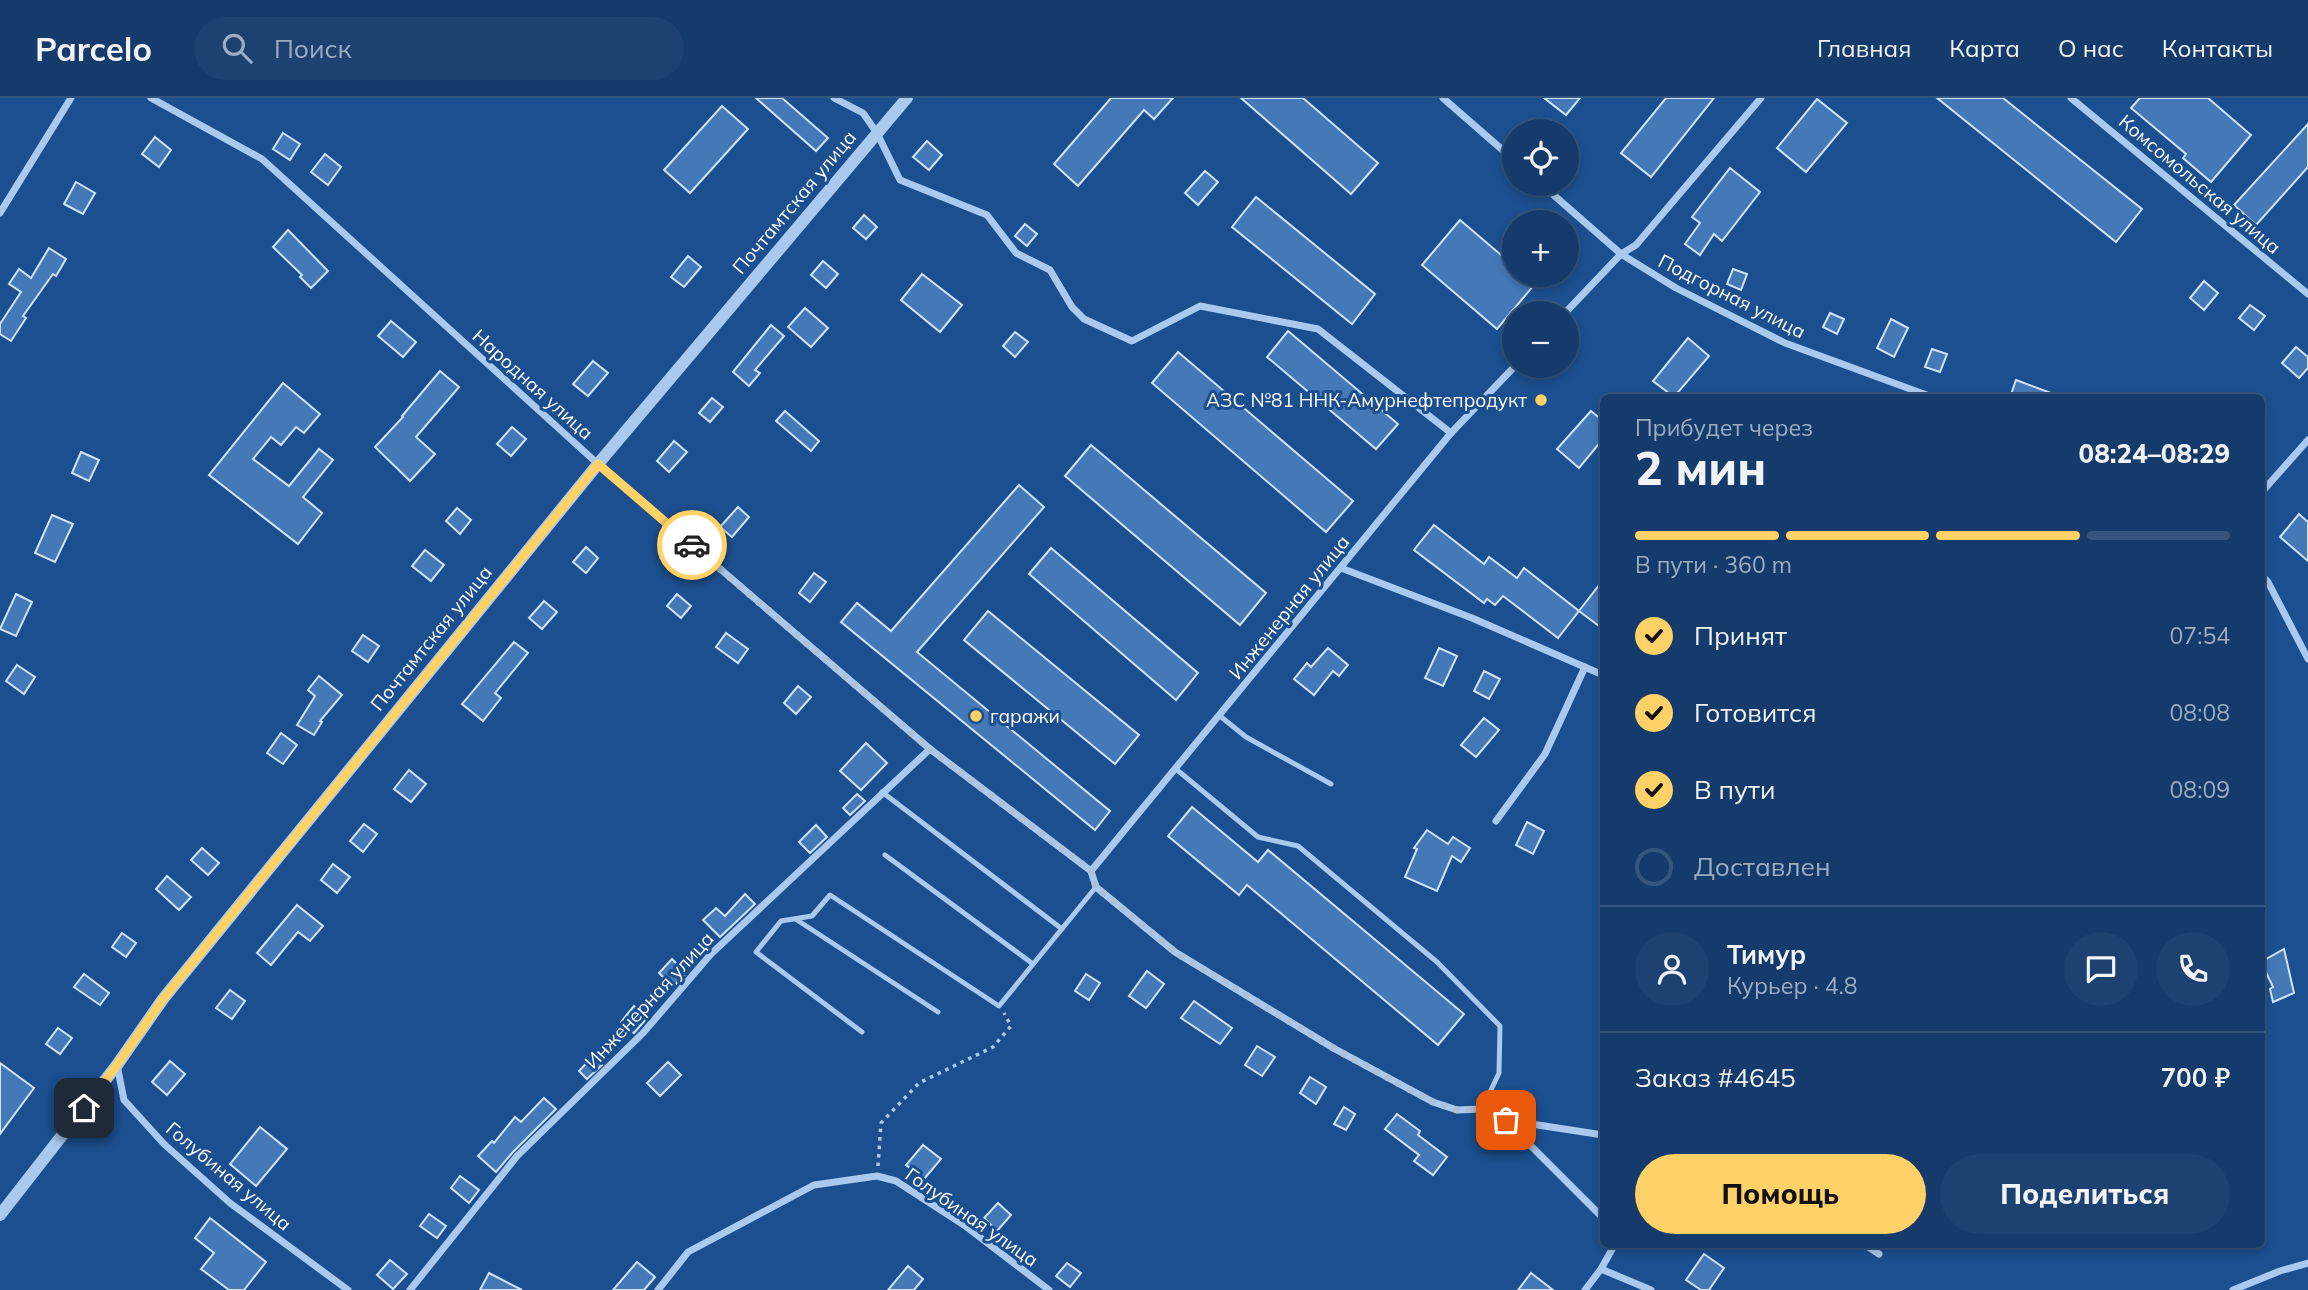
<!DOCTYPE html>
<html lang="ru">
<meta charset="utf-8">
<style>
:root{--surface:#143b6b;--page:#1d4271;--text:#f1f3f6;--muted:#9dadc1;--line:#33557e;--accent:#ffd166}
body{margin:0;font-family:Mulish,sans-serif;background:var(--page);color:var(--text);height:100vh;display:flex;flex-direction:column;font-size:26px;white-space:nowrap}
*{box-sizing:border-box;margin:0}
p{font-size:23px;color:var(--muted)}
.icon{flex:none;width:38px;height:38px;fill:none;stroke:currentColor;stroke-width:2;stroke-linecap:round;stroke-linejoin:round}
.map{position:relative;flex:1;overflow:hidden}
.sheet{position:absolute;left:1600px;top:296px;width:665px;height:854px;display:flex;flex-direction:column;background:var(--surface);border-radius:10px;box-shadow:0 4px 10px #0003,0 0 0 2px var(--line)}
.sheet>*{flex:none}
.controls{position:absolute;left:1502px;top:21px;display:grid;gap:14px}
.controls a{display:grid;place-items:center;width:77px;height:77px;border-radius:50%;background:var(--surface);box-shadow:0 4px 10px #0003,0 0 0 2px var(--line);font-size:35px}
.pin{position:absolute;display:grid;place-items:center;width:60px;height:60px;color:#fff;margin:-30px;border-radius:14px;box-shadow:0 4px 10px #0006}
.courier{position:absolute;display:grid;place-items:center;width:70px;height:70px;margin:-35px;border:5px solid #ffd166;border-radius:50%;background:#fff;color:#222;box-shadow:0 2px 9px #0007}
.summary em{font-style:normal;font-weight:800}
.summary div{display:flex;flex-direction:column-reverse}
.summary{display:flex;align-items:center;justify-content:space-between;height:119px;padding:0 35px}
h1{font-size:46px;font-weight:800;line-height:52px}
.bar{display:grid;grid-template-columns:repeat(4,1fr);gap:10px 7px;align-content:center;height:84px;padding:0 35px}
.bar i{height:9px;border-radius:5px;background:var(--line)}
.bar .selected{background:var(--accent)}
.bar p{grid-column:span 4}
.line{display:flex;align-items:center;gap:18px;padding:0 35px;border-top:2px solid var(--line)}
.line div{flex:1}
.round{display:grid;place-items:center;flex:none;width:74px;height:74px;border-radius:37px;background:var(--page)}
ol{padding:0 35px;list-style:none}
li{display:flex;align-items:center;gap:21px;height:77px}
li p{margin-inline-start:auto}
li .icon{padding:7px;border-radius:50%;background:var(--accent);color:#111;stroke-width:4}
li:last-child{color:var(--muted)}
li i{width:38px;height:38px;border:4px solid var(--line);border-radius:50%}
.cta{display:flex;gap:14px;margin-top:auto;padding:14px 35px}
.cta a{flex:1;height:80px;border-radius:42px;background:var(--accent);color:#111;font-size:28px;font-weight:800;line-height:80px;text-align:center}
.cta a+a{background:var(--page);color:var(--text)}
header{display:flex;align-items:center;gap:42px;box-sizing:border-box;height:98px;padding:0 35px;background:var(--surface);border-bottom:2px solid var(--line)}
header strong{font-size:33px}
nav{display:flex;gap:38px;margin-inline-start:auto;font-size:24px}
.search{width:490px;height:63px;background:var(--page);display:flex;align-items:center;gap:18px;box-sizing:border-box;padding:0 24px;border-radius:38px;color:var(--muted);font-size:26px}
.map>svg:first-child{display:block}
</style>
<header>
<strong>Parcelo</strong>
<div class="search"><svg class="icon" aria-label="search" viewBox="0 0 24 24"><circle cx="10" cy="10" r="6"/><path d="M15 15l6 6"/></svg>Поиск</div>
<nav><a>Главная</a><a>Карта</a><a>О нас</a><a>Контакты</a></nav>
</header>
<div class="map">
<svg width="2308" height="1192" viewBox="0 0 2308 1192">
<rect width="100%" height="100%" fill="#1b4f8f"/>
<g fill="#4478b7" stroke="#cfe3fa" stroke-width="2">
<polygon points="756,0 782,0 828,40 816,53"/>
<polygon points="1111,0 1173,0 1154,21 1144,12 1078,88 1054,66"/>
<polygon points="1241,0 1303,0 1378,65 1351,96"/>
<polygon points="1544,0 1580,0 1566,17"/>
<polygon points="1666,0 1714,0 1651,79 1621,55"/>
<polygon points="1937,0 2003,0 2142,111 2116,144"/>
<polygon points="2140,0 2208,0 2251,37 2211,84 2183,60 2186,56 2131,10"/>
<polygon points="1817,1 1847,25 1806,74 1777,50"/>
<polygon points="722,8 748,31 690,95 664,72"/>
<polygon points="2308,26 2308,69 2256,127 2234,107"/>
<polygon points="283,35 300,46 290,62 273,51"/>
<polygon points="155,39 171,52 159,69 142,56"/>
<polygon points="927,43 942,57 929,72 913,59"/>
<polygon points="325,56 341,69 328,87 311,74"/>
<polygon points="1730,70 1760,94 1722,143 1714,136 1700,157 1685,146 1700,125 1692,119"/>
<polygon points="1205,73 1218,84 1198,107 1185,95"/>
<polygon points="76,84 95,95 83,116 64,106"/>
<polygon points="1256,99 1375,196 1352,226 1232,129"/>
<polygon points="864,117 877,129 866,141 853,130"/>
<polygon points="1460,122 1514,168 1514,177 1524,177 1535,186 1497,231 1422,167"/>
<polygon points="1025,126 1037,136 1027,148 1015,138"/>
<polygon points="288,132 328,173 311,190 300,179 302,177 273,149"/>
<polygon points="49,150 66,161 56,178 53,176 23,218 26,220 11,243 0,236 0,226 21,194 9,186 19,171 31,180"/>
<polygon points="688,158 701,169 684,189 671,179"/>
<polygon points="823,163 838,176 826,190 811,177"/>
<polygon points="1733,171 1747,176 1741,192 1727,186"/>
<polygon points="922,176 962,207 940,234 901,202"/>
<polygon points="2204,183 2218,195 2204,212 2190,200"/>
<polygon points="2250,207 2265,218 2254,232 2239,220"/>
<polygon points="805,210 828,230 811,249 788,229"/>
<polygon points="1830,215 1844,221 1837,236 1823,229"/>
<polygon points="1891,221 1908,230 1894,259 1877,250"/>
<polygon points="391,223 416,244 403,259 378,238"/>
<polygon points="771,227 784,238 755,272 760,275 749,288 733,274"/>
<polygon points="1288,233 1398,326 1376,351 1267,259"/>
<polygon points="1015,234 1028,244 1015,259 1003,248"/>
<polygon points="1688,240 1709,258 1674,299 1653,283"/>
<polygon points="2296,249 2308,259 2308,270 2299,280 2282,265"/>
<polygon points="1932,251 1947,256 1940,274 1925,269"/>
<polygon points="1178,254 1353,403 1326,434 1152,285"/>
<polygon points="593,263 608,275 588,298 573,286"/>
<polygon points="440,273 459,289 416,339 435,356 410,383 375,349 403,319 402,318"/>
<polygon points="2016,282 2059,298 2059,299 2010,299"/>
<polygon points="283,285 320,316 304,335 296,329 281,347 271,339 253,361 289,388 319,351 333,362 303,399 322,415 298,446 209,377"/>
<polygon points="712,300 723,309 710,324 699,315"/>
<polygon points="785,313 819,343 811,353 776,323"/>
<polygon points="1591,313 1603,323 1603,341 1579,370 1557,351"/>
<polygon points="512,329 526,341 511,358 497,346"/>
<polygon points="674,343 687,354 669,374 657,363"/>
<polygon points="1091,347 1266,495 1240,527 1065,378"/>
<polygon points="81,354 99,362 89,383 72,375"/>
<polygon points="1019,387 1044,409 917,554 1110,713 1095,732 841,524 857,505 891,533"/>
<polygon points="738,409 749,419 732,439 720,429"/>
<polygon points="457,410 471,422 460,436 446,423"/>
<polygon points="2299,416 2308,424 2308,463 2280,439"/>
<polygon points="52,417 73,426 55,464 35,455"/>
<polygon points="1434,427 1484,466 1489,459 1517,480 1524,470 1579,513 1558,540 1503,498 1495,507 1487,501 1484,505 1414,452"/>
<polygon points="586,449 598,460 586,475 573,464"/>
<polygon points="1051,450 1198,575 1176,602 1029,476"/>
<polygon points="425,452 444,467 431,483 412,468"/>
<polygon points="814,475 826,484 810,504 799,495"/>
<polygon points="1603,482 1603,531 1579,513"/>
<polygon points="16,496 32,504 16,538 0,531"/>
<polygon points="677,496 691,508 681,520 667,508"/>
<polygon points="544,503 557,514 542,531 529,520"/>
<polygon points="988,513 1139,637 1115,666 964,542"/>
<polygon points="726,535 748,551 738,565 716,549"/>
<polygon points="363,537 379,548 368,564 352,553"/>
<polygon points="514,544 528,555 495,595 501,600 483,623 462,606"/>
<polygon points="1328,550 1348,567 1339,578 1333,573 1314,597 1294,581 1307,565 1311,569"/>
<polygon points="1439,550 1457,558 1443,588 1425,580"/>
<polygon points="17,567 35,579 24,596 6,583"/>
<polygon points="1484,573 1500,581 1489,601 1474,593"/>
<polygon points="319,578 342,597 320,623 322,624 314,637 297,627 315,598 308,592"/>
<polygon points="798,588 811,599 796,616 784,605"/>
<polygon points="1484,620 1499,632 1476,659 1461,647"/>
<polygon points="281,635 297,647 283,666 267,655"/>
<polygon points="866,645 887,665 861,692 840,673"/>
<polygon points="409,672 426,686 411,704 394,691"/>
<polygon points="857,696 865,703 850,717 843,710"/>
<polygon points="1192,709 1258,764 1268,752 1464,916 1438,947 1247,787 1239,797 1168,738"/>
<polygon points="1527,724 1544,733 1533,756 1516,747"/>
<polygon points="364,726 377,736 363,754 350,743"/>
<polygon points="816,727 827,739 810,755 799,744"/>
<polygon points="1427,732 1448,746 1453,739 1470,750 1461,764 1452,758 1437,793 1405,779 1417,751 1414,750"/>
<polygon points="202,750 219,765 208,777 191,762"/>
<polygon points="333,766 350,779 337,795 321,782"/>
<polygon points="167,778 191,799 179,812 156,791"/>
<polygon points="745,796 755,806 720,839 703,822 716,810 725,818"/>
<polygon points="297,807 323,828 310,843 298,834 271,867 257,855"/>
<polygon points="122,835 136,845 126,859 112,849"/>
<polygon points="2284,851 2294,895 2273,904 2270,891 2273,889 2261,864"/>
<polygon points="672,861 686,875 673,889 659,875"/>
<polygon points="1147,873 1164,886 1146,910 1129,898"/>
<polygon points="84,876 109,895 100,907 74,889"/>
<polygon points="1086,876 1100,885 1089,902 1075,893"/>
<polygon points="230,892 245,903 232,921 216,910"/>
<polygon points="1194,903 1232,930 1220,946 1181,920"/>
<polygon points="634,908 648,919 634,935 621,924"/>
<polygon points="58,930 72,940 60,956 46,946"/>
<polygon points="1257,948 1275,959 1262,978 1245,967"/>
<polygon points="593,958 602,967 587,981 579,973"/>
<polygon points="170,963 185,976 167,997 152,984"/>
<polygon points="668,964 681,977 660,998 647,985"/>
<polygon points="0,965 34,990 0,1036"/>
<polygon points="1310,979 1326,989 1316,1006 1300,995"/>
<polygon points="544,1000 556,1011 513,1054 496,1074 478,1058 492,1043 494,1045 515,1019 521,1024"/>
<polygon points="1344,1009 1355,1016 1346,1032 1334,1026"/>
<polygon points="1397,1016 1420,1033 1418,1037 1447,1059 1433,1077 1414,1063 1419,1057 1385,1031"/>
<polygon points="260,1029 287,1051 256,1088 230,1066"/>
<polygon points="923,1047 941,1061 924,1081 906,1067"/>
<polygon points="460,1078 479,1092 469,1105 451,1090"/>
<polygon points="998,1105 1011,1117 997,1133 984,1120"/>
<polygon points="429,1116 446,1128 437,1140 420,1128"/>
<polygon points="210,1120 266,1164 244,1192 229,1192 201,1171 214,1155 195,1140"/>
<polygon points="1704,1156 1724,1170 1709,1192 1701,1192 1686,1182"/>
<polygon points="390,1162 407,1176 393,1191 377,1177"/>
<polygon points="637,1164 655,1179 644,1192 613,1192"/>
<polygon points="1067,1165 1081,1175 1070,1189 1056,1178"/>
<polygon points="908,1168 923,1181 914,1192 888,1192"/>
<polygon points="489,1175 522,1192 480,1192"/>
<polygon points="1531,1175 1553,1192 1518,1192"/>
</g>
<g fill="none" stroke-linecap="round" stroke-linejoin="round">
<polyline stroke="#a9c9ee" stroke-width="3.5" stroke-dasharray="3.5 5" stroke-linecap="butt" points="878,1068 881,1025 919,985 993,949 1011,928 1004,915"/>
<g stroke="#a9c9ee" stroke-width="5">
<polyline points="1220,618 1246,639 1331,686"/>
<polyline points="1176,671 1258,739 1298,748 1437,864 1500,928 1499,975 1482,1011"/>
<polyline points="882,694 1062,831"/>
<polyline points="885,757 1033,866"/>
<polyline points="797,822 938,914"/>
<polyline points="862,934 756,854 781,823 812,818 830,797 999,908 1096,789"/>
</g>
<g stroke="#a9c9ee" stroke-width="7">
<polyline points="151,0 262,61 598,366 930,651 1091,773 1096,789 1175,854 1335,951 1433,1004 1457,1012 1482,1011 1505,1022 1603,1037"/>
<polyline points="834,0 863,15 877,35 900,82 987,117 1016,155 1050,172 1072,209 1084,221 1132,243 1200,208 1318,231 1451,335"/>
<polyline points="1443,0 1514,62"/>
<polyline points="2071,0 2308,196"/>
<polyline points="1541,86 1621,156 1676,190 1785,245 1932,299"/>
<polyline points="0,115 71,0"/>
<polyline points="1565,215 1621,156 1636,147 1761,0"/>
<polyline points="2261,395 2308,342"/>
<polyline points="1341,470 1472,520 1603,577"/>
<polyline points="2261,476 2268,484 2308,561"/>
<polyline points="1496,723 1545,656 1585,569"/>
<polyline points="1091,773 1451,335 1515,268"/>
<polyline points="117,967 124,1002 164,1046 230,1105 348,1192"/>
<polyline points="1506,1023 1603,1120"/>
<polyline points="1864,1146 1879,1156"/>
<polyline points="1601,1171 1651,1192"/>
<polyline points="410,1192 517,1058 643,935 711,856 930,651"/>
<polyline points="658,1192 688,1154 814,1087 877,1078 896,1083 964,1127 1049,1192"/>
<polyline points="1585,1192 1601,1171 1615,1146"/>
<polyline points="2233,1192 2280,1173 2308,1165"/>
</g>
<polyline stroke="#a9c9ee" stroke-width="12" points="0,1117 117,967 163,901 598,366 907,0"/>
</g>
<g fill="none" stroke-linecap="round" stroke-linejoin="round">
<polyline stroke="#afc1d8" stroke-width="7" stroke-dasharray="0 12.6" points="692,447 930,651 1091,773 1096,789 1175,854 1335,951 1433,1004 1457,1012 1482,1011 1506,1022"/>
<polyline stroke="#ffd166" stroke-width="9" points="84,1010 117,967 163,901 598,366 692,447"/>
</g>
<g fill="#ffd166" stroke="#1b4f8f" stroke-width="2.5">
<circle cx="1541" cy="302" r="7"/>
<circle cx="976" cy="618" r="7"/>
</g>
<g text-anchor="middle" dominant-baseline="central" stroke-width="6" stroke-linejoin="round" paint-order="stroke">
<g font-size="19" fill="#fff" stroke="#1b4f8f">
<text transform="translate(2200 86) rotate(40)">Комсомольская улица</text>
<text transform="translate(794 104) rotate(-50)">Почтамтская улица</text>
<text transform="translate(1732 198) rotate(27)">Подгорная улица</text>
<text transform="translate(533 286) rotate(42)">Народная улица</text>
<text transform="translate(1289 509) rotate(-51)">Инженерная улица</text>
<text transform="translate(431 540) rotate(-51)">Почтамтская улица</text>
<text transform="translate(649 902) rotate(-47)">Инженерная улица</text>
<text transform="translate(229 1078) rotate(40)">Голубиная улица</text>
<text transform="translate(972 1119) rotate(35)">Голубиная улица</text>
</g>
<g font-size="19" fill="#fff" stroke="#1b4f8f" text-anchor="end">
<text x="1527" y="302">АЗС №81 ННК-Амурнефтепродукт</text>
<text x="990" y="618" text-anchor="start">гаражи</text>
</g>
</g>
</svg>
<div class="controls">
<a><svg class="icon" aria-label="locate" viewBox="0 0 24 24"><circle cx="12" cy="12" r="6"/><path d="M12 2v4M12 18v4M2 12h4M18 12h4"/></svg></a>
<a>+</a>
<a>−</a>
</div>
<div class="pin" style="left:1506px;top:1022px;background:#ea580c"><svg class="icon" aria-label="bag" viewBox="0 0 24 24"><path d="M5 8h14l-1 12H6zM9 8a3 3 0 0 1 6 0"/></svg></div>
<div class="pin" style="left:84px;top:1010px;background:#1f2937"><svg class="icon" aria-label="home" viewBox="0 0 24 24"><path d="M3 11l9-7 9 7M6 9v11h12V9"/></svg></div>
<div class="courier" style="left:692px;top:447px"><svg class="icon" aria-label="car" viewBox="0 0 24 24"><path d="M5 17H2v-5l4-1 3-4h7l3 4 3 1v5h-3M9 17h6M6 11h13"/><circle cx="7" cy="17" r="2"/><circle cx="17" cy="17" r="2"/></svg></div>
<section class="sheet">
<div class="summary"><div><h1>2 мин</h1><p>Прибудет через</p></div><em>08:24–08:29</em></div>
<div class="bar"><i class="selected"></i><i class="selected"></i><i class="selected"></i><i></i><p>В пути · 360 m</p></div>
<ol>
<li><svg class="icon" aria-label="check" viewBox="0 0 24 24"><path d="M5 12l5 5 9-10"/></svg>Принят<p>07:54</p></li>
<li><svg class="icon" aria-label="check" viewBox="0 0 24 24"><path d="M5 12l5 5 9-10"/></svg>Готовится<p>08:08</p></li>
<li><svg class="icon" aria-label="check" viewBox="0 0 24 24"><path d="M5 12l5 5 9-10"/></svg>В пути<p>08:09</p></li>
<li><i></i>Доставлен</li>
</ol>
<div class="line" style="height:126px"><a class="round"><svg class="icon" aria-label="person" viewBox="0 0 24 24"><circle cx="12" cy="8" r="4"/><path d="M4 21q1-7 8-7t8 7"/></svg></a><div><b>Тимур</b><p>Курьер · 4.8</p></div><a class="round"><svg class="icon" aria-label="chat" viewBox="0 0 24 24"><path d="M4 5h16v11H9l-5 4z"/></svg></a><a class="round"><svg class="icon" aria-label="phone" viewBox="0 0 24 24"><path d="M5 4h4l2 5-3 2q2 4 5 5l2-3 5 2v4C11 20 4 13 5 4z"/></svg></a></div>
<div class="line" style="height:91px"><div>Заказ #4645</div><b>700 ₽</b></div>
<div class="cta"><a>Помощь</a><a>Поделиться</a></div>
</section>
</div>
